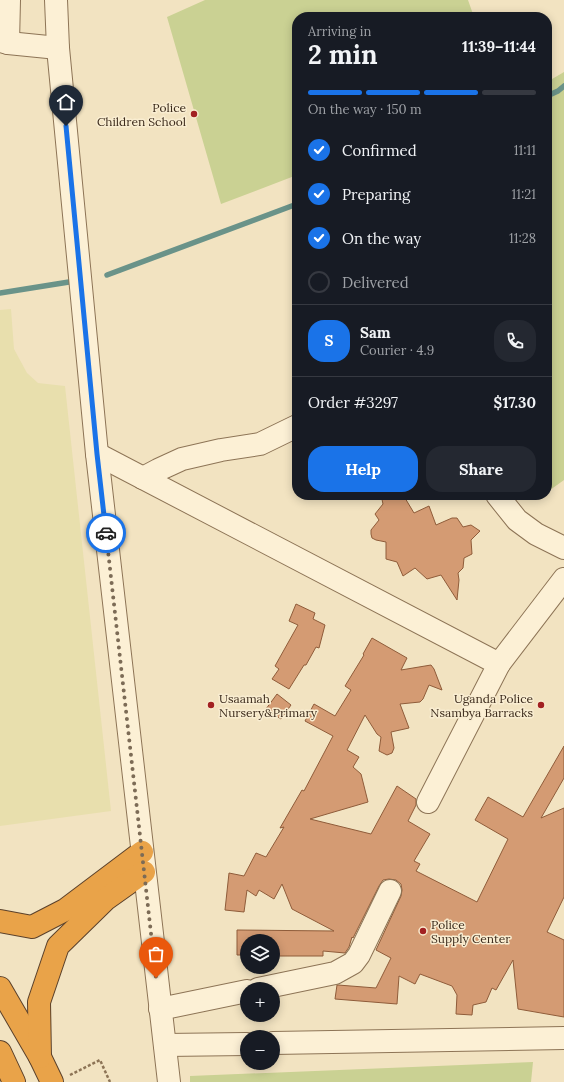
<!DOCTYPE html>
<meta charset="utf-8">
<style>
:root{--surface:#171b24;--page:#242831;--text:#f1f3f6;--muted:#9ea1a6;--line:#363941;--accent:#1a73e8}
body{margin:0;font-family:Lora,serif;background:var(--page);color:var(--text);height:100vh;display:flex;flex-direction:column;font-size:15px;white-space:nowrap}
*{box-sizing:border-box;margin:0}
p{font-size:13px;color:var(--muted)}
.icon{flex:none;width:22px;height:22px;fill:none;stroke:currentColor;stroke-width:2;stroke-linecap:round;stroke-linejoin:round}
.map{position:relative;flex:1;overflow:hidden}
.panel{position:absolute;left:292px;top:12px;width:260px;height:488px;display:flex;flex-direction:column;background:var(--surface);border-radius:16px;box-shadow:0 2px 10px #0003}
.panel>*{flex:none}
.fabs{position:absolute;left:240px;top:934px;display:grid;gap:8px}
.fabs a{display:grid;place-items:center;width:40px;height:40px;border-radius:50%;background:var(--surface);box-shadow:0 2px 10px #0003;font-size:20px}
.pin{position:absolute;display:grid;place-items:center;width:34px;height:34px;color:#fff;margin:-41px -17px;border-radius:50% 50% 50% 0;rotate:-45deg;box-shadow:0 0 4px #0007}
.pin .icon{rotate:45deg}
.courier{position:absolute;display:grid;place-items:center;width:40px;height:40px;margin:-20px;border:3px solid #1a73e8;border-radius:50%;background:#fff;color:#222;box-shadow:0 1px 5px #0007}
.head em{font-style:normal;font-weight:800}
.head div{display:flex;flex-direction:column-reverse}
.head{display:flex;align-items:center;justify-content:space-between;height:68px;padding:0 16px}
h1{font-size:26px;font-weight:800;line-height:30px}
.bar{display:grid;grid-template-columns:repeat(4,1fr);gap:6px 4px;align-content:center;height:48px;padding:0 16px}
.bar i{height:5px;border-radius:3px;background:var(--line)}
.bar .current{background:var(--accent)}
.bar p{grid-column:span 4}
.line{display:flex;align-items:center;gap:10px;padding:0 16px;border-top:1px solid var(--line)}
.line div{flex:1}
.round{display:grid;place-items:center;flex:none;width:42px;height:42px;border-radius:16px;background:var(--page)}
ol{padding:0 16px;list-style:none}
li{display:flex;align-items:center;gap:12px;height:44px}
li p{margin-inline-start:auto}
li .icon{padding:4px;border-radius:50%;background:var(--accent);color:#fff;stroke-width:4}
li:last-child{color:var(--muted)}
li i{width:22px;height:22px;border:2px solid var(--line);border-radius:50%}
.action{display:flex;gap:8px;margin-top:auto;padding:8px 16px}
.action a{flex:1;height:46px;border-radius:16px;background:var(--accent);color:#fff;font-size:16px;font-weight:800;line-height:46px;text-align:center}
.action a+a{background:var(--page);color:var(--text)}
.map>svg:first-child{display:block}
</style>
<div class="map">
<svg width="564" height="1082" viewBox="0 0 564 1082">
<rect width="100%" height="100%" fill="#f2e3c1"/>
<polygon fill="#e8dfad" points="11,309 14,349 27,373 38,383 65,386 111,811 0,826 0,310"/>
<g fill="#cad193">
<polygon points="205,0 468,0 474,17 297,17 297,175 221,204 167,17"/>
<polygon points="564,72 564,480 550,490 549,268 547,264 547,82"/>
<polygon points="533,1062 531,1082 190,1082 190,1076"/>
</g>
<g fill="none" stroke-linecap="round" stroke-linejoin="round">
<g stroke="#6a9389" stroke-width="5.5">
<polyline points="547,96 558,91 564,86"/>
<polyline points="107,275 297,204"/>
<polyline points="0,293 69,282"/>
</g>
</g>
<g fill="#d49b73" stroke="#8f5c3a">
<polygon points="381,495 390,495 405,498 414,513 429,506 436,525 452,518 457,518 463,527 471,525 480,531 471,540 472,554 464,558 463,568 458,573 459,580 457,600 441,575 427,579 415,568 403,576 397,562 386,559 386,542 376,540 372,538 371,534 371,530 379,520 375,514 383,504"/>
<polygon points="296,604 315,613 313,619 325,625 319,648 316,647 306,665 304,665 289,689 272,679 279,669 275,666 298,625 289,621"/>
<polygon points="372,638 407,658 401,670 431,665 434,669 442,690 429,685 423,699 420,702 400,704 409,728 391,732 394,748 392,753 387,755 379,751 381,737 377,734 365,715 347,750 359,757 353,767 361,774 368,802 310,819 371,834 397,786 416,799 416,805 408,821 430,834 414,861 420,864 416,871 477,902 508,839 475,820 488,797 523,817 564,746 564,778 541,818 564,808 564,897 547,932 564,940 564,1017 518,1009 513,960 496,990 492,988 486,1002 473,1005 472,1015 456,1014 457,995 452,986 420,974 415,984 399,976 397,1004 335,999 337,985 338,985 376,988 391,958 376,950 401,896 402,890 401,884 396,880 389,879 383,880 379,886 353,938 352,937 349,947 345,953 323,951 323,956 273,956 273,941 247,941 247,955 237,955 237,930 334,931 292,909 282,884 274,899 259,890 256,896 247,890 244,912 225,910 229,873 244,876 256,853 266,857 284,827 280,828 302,790 304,791 333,736 305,721 314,704 335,716 351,690 345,686 364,655 363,654"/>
<polygon points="277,694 291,705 281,719 266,709"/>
</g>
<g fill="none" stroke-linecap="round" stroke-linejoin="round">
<g stroke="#8d7456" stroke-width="24">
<g id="minor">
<polyline points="56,0 58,48 97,454 169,1082"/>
<polyline points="0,41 8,43 58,48"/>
<polyline points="8,43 9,0"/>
<polyline points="97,454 499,664 564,579"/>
<polyline points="143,478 158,470 182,459 221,450 260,444 297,426"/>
<polyline points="497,495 517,520 536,534 564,548"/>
<polyline points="428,802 499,664"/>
<polyline points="258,989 335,973 353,963 359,955 390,891"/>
<polyline points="160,1009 247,991"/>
<polyline points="273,1043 564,1038"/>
<polyline points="165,1045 247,1044"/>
</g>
</g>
<g stroke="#5b412b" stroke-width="24">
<g id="highway">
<polyline points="0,921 32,927 65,910 142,852"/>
<polyline points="0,988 40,1057 52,1082"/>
<polyline points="0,1052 14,1082"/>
<polyline points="40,1057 39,1002 58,946 106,899 144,872"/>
</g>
</g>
<polyline stroke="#8d7456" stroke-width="2.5" stroke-dasharray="3 2" stroke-linecap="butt" points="70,1075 100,1060 110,1082"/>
<use href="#minor" stroke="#fcf0d5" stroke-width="22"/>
<use href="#highway" stroke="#e9a349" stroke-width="22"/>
</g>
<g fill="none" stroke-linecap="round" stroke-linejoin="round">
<polyline stroke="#7c6b56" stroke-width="4" stroke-dasharray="0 7.2" points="106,533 156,978"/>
<polyline stroke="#1a73e8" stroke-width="5" points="66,126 97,454 106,533"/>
</g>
<g fill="#a22122" stroke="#f9edd1" stroke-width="1.5">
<circle cx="194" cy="114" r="4"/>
<circle cx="211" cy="705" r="4"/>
<circle cx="541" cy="705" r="4"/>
<circle cx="423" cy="931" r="4"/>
</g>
<g text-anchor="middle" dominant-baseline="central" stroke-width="3" stroke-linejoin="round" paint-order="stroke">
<g font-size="12" fill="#3c2b1c" stroke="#f9edd1" text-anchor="end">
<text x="186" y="107">Police<tspan x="186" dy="14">Children School</tspan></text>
<text x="219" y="698" text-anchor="start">Usaamah<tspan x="219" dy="14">Nursery&amp;Primary</tspan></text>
<text x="533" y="698">Uganda Police<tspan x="533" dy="14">Nsambya Barracks</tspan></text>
<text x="431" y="924" text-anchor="start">Police<tspan x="431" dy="14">Supply Center</tspan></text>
</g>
</g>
</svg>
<div class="fabs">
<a><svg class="icon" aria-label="layers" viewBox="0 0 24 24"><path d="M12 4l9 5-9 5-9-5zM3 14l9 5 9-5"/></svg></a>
<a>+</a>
<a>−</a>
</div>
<div class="pin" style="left:156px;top:978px;background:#ea580c"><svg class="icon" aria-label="bag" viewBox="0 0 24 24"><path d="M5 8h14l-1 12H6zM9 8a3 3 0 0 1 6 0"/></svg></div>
<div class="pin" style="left:66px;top:126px;background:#1f2937"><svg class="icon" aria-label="home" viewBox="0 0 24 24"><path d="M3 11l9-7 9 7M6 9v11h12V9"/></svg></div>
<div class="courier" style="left:106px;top:533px"><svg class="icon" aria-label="car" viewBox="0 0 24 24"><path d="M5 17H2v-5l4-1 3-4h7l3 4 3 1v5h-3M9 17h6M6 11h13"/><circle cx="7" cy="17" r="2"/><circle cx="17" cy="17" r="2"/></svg></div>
<section class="panel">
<div class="head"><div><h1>2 min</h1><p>Arriving in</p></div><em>11:39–11:44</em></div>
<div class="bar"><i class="current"></i><i class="current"></i><i class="current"></i><i></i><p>On the way · 150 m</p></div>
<ol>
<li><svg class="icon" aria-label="check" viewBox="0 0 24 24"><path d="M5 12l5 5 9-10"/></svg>Confirmed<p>11:11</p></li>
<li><svg class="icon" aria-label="check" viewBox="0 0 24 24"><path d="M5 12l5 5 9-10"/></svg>Preparing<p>11:21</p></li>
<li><svg class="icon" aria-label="check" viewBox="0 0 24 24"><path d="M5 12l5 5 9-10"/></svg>On the way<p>11:28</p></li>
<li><i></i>Delivered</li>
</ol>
<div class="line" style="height:72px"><b class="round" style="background:var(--accent);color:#fff">S</b><div><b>Sam</b><p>Courier · 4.9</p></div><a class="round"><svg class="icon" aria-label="phone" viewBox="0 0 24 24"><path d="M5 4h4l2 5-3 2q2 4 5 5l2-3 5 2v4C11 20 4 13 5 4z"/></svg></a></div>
<div class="line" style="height:52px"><div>Order #3297</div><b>$17.30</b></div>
<div class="action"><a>Help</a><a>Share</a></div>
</section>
</div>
